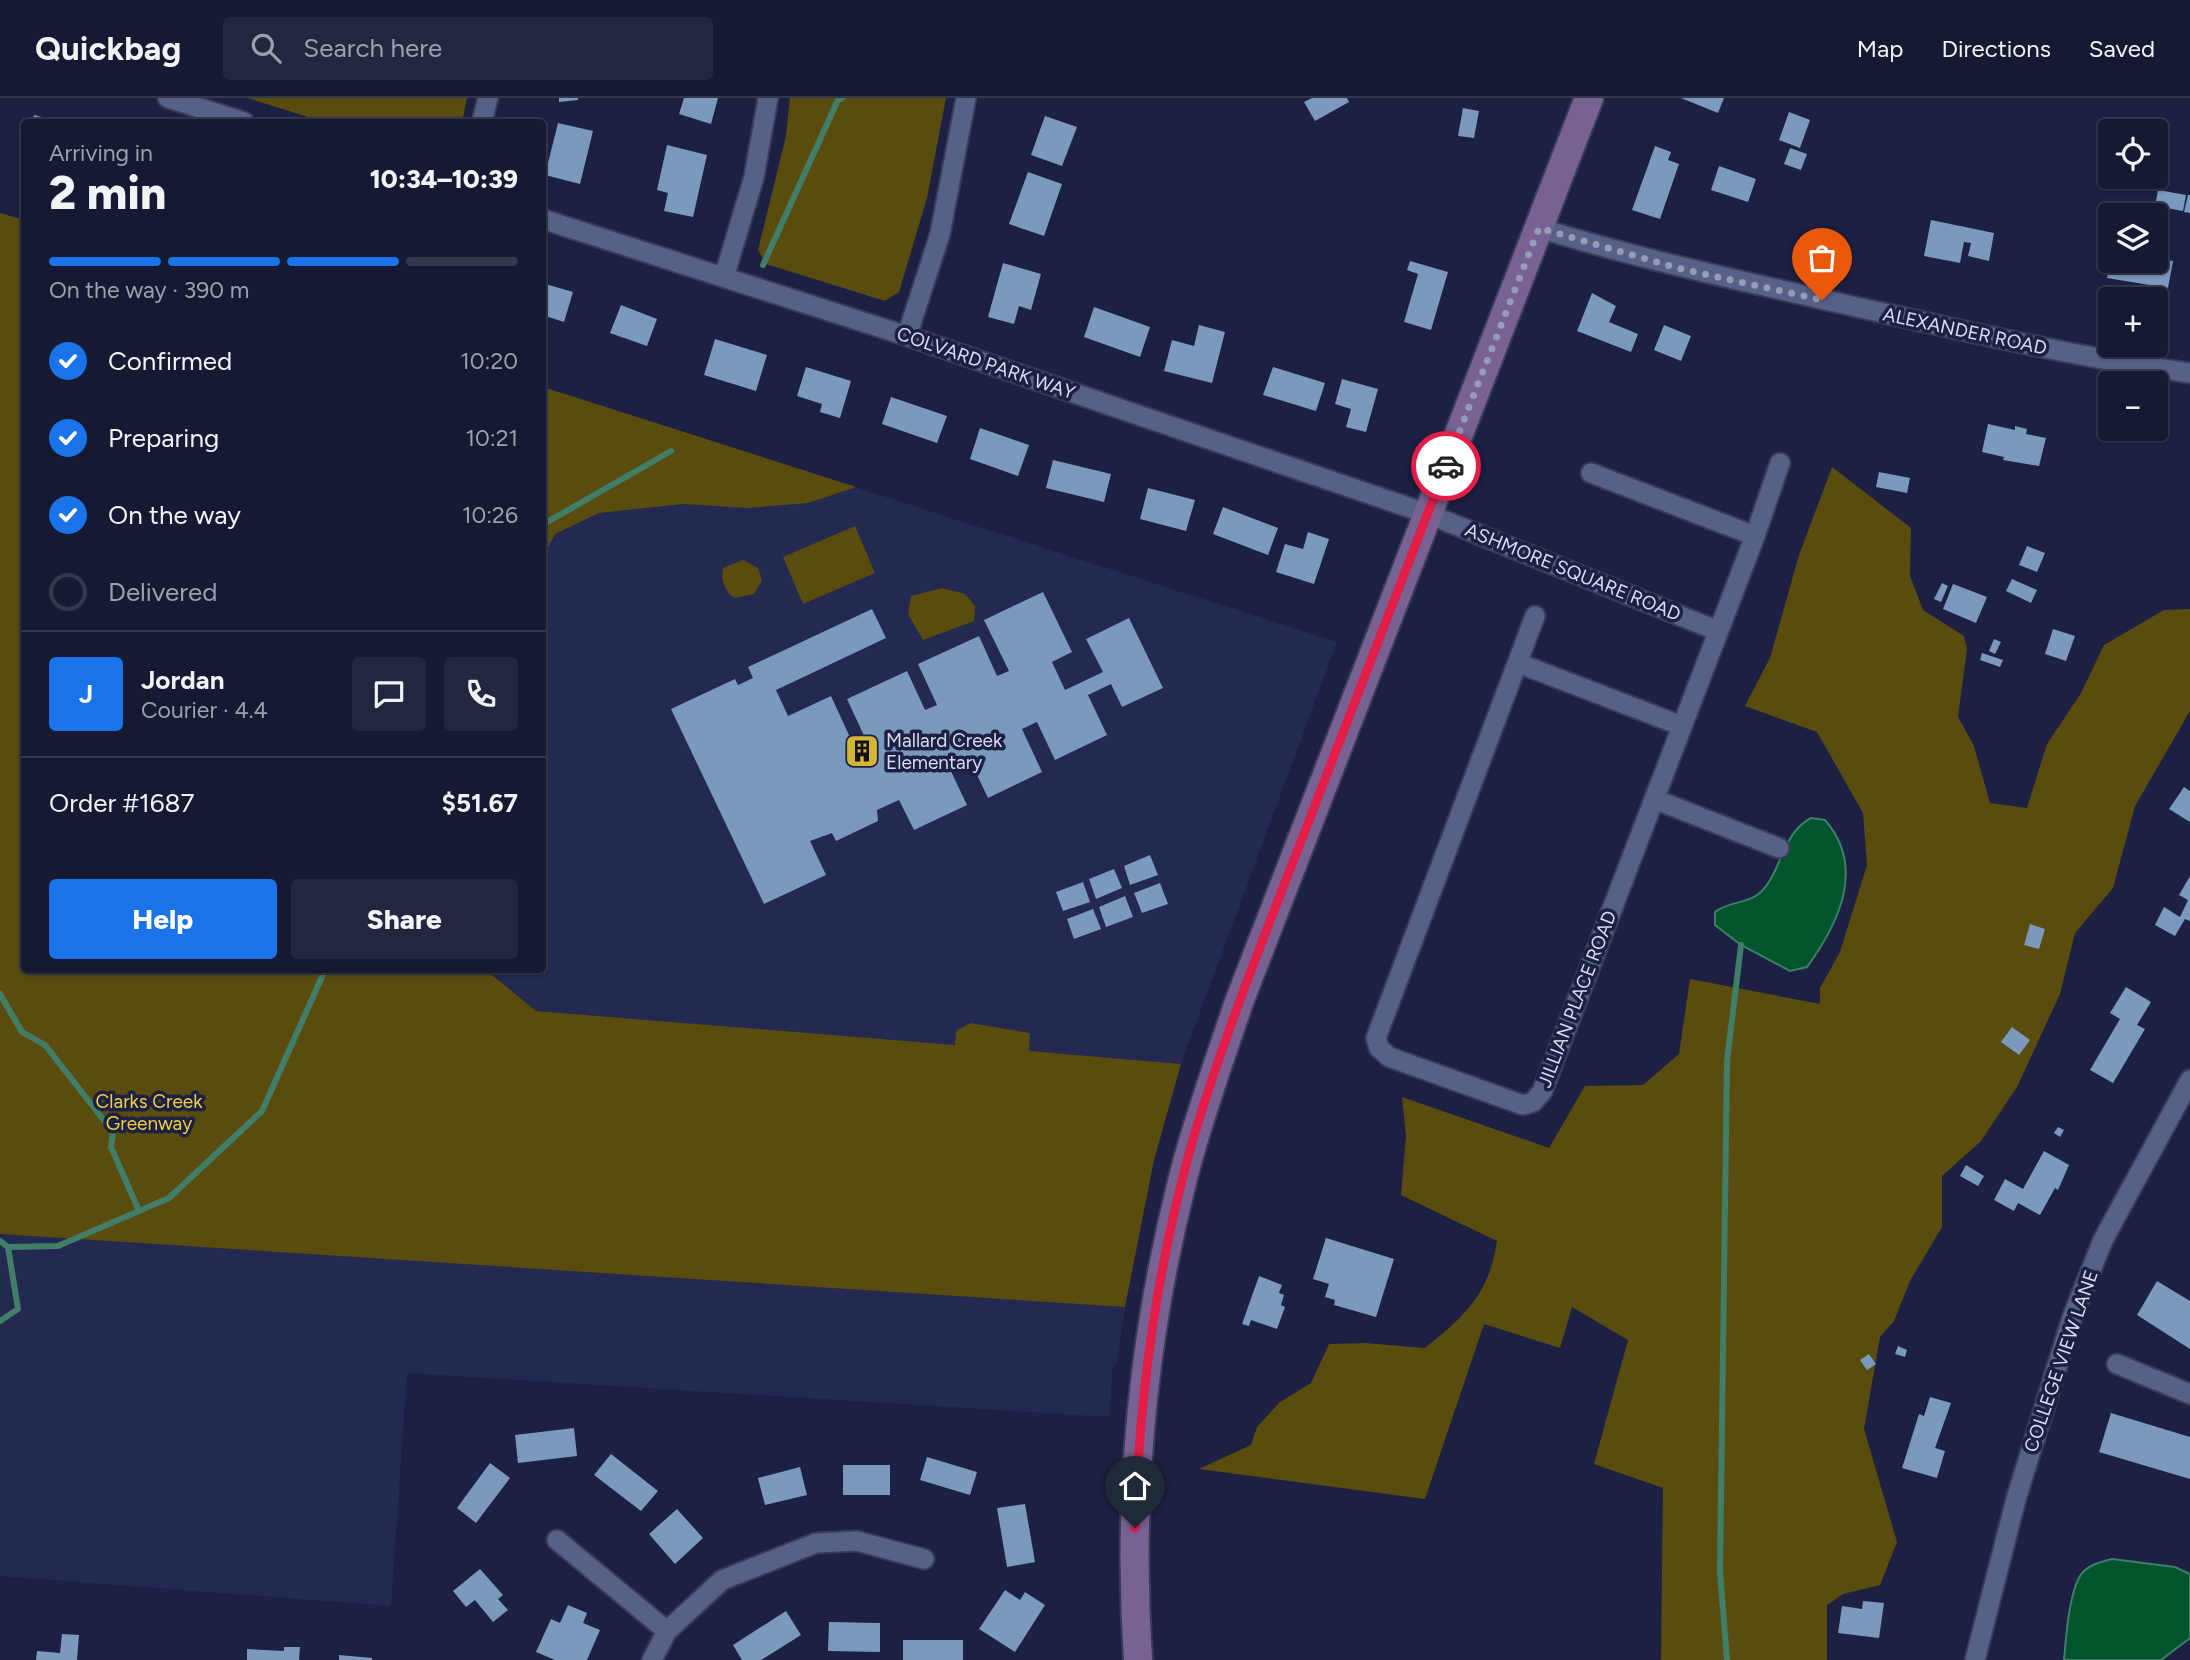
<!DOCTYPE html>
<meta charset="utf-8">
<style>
:root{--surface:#151932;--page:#22263e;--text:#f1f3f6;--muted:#9da0ac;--line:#34384d;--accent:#1a73e8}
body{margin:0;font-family:Figtree,sans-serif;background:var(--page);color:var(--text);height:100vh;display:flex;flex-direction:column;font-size:26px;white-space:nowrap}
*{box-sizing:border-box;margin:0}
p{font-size:23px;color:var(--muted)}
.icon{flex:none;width:38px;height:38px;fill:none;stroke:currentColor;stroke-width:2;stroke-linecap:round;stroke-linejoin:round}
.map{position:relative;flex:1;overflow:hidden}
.details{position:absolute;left:21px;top:21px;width:525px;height:854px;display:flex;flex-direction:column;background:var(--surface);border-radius:7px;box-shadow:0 2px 5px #0004,0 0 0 2px var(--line)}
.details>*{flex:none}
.buttons{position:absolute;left:2098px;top:21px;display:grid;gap:14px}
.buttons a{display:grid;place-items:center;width:70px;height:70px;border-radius:7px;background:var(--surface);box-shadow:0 2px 5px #0004,0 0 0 2px var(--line);font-size:35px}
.pin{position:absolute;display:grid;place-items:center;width:60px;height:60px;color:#fff;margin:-72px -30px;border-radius:50% 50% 50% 0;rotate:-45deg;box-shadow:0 0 7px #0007}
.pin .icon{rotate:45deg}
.courier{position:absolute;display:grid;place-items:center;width:70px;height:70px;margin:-35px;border:5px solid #e11d48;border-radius:50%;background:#fff;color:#222;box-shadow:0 2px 9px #0007}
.headline em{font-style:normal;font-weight:800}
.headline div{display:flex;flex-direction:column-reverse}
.headline{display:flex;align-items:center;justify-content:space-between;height:119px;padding:0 28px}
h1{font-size:46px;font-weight:800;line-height:52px}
.bar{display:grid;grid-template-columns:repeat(4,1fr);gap:10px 7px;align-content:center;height:84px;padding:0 28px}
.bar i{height:9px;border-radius:5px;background:var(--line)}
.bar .on{background:var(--accent)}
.bar p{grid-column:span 4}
.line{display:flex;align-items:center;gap:18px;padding:0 28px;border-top:2px solid var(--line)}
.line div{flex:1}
.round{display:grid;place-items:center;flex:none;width:74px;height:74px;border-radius:7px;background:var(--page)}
ol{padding:0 28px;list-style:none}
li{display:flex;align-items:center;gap:21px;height:77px}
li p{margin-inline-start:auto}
li .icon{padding:7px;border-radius:50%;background:var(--accent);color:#fff;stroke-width:4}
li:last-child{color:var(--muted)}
li i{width:38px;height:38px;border:4px solid var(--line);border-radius:50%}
.primary-button{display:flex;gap:14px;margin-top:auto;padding:14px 28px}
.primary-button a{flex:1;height:80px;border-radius:7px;background:var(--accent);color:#fff;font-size:28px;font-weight:800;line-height:80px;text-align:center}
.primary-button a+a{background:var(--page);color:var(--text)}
header{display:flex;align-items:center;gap:42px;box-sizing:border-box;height:98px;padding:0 35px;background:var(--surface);border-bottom:2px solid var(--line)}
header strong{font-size:33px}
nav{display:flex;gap:38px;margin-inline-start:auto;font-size:24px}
.search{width:490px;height:63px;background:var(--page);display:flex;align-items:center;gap:18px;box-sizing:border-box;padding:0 24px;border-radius:7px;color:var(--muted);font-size:26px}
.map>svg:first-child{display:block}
</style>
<header>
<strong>Quickbag</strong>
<div class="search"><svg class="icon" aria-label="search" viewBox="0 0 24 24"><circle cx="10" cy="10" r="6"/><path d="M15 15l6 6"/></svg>Search here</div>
<nav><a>Map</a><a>Directions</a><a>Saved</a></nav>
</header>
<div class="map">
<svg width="2190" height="1562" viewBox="0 0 2190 1562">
<rect width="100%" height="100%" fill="#1c2143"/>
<g fill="#232951">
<polygon points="543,289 1337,544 1181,966 134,880 126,872 542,872"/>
<polygon points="0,1136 1125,1209 1117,1267 1113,1268 1109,1319 407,1275 391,1508 0,1478"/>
</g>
<g fill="#5a4c0f">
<polygon points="248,0 467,0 462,24 324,24"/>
<polygon points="790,0 946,0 927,100 899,194 885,203 766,166 758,152 786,38"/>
<polygon points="0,115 24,122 24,872 490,872 493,878 536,913 955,947 956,933 970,925 1030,935 1029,953 1181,966 1154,1062 1125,1209 0,1136"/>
<polygon points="543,289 856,389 808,405 748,410 683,406 599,415 555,436 543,459"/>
<path d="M1832 369 1911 430 1910 478 1923 512 1964 538 1967 551 1958 619 1974 648 1990 705 2027 710 2047 646 2081 595 2104 547 2164 512 2190 511V613L2135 708 2113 790 2075 835 2060 896 2017 989 1981 1043 1942 1078V1129L1910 1183 1894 1223 1880 1239 1864 1331 1897 1444 1880 1487 1843 1496 1827 1507V1562H1661L1663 1390 1594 1366 1628 1242 1572 1209 1560 1250 1484 1226 1425 1401 1199 1371 1251 1347 1257 1329 1280 1304 1311 1285 1329 1246 1365 1245 1425 1250C1466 1217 1489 1196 1497 1143L1401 1097 1406 1038 1402 999 1549 1050 1585 988 1643 987 1679 956 1690 881 1820 906V890L1840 854 1867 767 1863 715 1817 634 1745 608 1770 560 1799 457Z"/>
<polygon points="855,428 875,475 803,506 783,459"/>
<path d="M743 462 758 470 762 483 754 496 735 500C725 494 720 482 723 470Z"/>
<polygon points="942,490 965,496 975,508 974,523 923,542 908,516 911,498"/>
</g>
<g fill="#00552d" stroke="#407e69" stroke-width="2">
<path d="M1811 720 1825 722C1866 769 1839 825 1807 869L1790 873 1741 847 1715 827V814C1729 803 1748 806 1761 794 1782 773 1782 735 1811 720Z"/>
<path d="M2112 1461 2175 1469 2190 1476V1540L2161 1562H2064C2066 1540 2069 1492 2082 1475 2090 1466 2101 1464 2112 1461Z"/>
</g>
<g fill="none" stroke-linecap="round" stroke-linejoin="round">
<g stroke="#407e69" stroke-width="6">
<polyline points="763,167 838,2 842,0"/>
<polyline points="542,427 671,353"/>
<polyline points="0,896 22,934 45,947 113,1034 111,1049 139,1113"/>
<polyline points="0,1143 8,1149 18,1211 0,1223"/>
<polyline points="8,1149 58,1148 169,1100 262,1013 325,872"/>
<polyline points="1727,1562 1720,1473 1727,963 1741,847"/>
</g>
</g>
<g fill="#7b98bd">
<polygon points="559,0 578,0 578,2 559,4"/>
<polygon points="684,0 718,0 711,26 679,16"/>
<polygon points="1312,0 1347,0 1349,4 1315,23 1304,4"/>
<polygon points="1681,0 1724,0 1718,15"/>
<polygon points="1463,10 1479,13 1474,40 1458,38"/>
<polygon points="1789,14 1810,22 1800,50 1779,42"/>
<polygon points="34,17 61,24 32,24"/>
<polygon points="1045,18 1077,29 1062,68 1031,57"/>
<polygon points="558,25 593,33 580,86 545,77"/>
<polygon points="667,47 707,57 693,119 664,113 668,95 657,92"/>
<polygon points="1655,48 1671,54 1668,62 1679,66 1660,121 1632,112"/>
<polygon points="1790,50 1807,56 1801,72 1784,66"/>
<polygon points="1719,68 1756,81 1748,104 1711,92"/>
<polygon points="1028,74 1062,86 1044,138 1009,126"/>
<polygon points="2158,92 2186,97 2183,113 2155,108"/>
<polygon points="2188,97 2190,97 2190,115 2184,114"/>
<polygon points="1931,122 1994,135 1989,163 1968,158 1971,145 1964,144 1960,165 1924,158"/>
<polygon points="2156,160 2173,163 2168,190 2107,180 2110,163 2156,163"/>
<polygon points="1410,163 1448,174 1431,232 1404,224 1418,176 1407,172"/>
<polygon points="1003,165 1041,176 1031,212 1019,208 1014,226 988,219"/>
<polygon points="542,185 573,194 564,224 542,217"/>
<polygon points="1592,195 1616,208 1609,224 1638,236 1631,254 1577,233"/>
<polygon points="621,207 657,221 647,248 610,235"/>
<polygon points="1094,209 1150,229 1140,259 1084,239"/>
<polygon points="1199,227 1225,234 1212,285 1164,273 1172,242 1194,248"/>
<polygon points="1664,227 1691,238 1681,263 1654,252"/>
<polygon points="715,241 767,257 756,293 704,277"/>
<polygon points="806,269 851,283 840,320 820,314 822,306 797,298"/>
<polygon points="1273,269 1325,285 1316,313 1263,297"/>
<polygon points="1342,281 1378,291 1366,334 1346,329 1351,311 1335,306"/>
<polygon points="891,299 947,318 937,345 882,326"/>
<polygon points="1988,326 2015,332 2015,328 2027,331 2026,336 2046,340 2039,368 2003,362 2004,359 1982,354"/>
<polygon points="980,330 1029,347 1018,378 970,361"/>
<polygon points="1053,362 1111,376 1104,404 1046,390"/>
<polygon points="1879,374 1910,380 1907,395 1876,389"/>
<polygon points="1148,390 1195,402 1186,433 1140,421"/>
<polygon points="1223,409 1278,430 1268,457 1213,436"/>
<polygon points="1308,434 1329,441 1314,486 1276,474 1285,446 1303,451"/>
<polygon points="2027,448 2045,455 2037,474 2019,467"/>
<polygon points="2012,481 2037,492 2031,505 2006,493"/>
<polygon points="1942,485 1948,488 1941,504 1934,501"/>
<polygon points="1953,486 1987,499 1976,525 1943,511"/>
<polygon points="1043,494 1072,554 1052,564 1065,592 1103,574 1086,541 1129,520 1163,590 1122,609 1111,586 1088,597 1107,637 1055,662 1037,624 1022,631 1042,674 988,700 968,658 948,667 967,707 914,732 899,702 877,712 878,723 836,743 832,735 810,743 826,777 764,806 671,611 735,581 738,587 753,580 748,569 872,511 886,540 776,592 788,618 831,598 854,648 866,642 847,601 907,573 925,612 937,607 918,566 979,538 997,578 1009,573 984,522"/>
<polygon points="2053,531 2075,538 2066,563 2045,556"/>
<polygon points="1994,541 2001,544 1995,556 1989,553"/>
<polygon points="1982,555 2003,562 2000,569 1980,562"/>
<polygon points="2184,689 2190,693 2190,724 2169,711"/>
<polygon points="1150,757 1158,777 1130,787 1124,768"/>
<polygon points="1114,771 1122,790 1096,801 1089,781"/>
<polygon points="2190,778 2190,823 2185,821 2175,838 2155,827 2164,809 2180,819 2188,802 2179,797"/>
<polygon points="1083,784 1090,804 1063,813 1056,794"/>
<polygon points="1160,785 1168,806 1142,815 1134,795"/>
<polygon points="1125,798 1133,819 1106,829 1099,809"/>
<polygon points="1093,811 1101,831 1074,841 1067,821"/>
<polygon points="2030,826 2045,831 2039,851 2024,847"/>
<polygon points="2126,889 2151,904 2137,927 2145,931 2113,985 2090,972 2120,921 2110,915"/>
<polygon points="2012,929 2030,942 2019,957 2001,944"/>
<polygon points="2058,1029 2064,1032 2060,1039 2054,1035"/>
<polygon points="2044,1053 2069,1067 2058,1092 2055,1090 2040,1117 2018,1105 2014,1113 1994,1102 2005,1081 2023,1091"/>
<polygon points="1966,1067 1984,1078 1978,1088 1960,1078"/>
<polygon points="1326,1140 1394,1161 1376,1219 1334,1207 1335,1202 1325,1199 1329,1186 1313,1181"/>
<polygon points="1259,1178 1282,1187 1279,1195 1284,1197 1281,1207 1285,1209 1277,1231 1251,1222 1249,1228 1242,1226"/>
<polygon points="2157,1183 2190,1203 2190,1251 2137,1217"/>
<polygon points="1898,1248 1907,1252 1905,1259 1895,1256"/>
<polygon points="1869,1256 1876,1266 1867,1272 1860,1262"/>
<polygon points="1930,1299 1951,1305 1935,1350 1945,1353 1937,1380 1902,1370 1919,1316 1924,1318"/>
<polygon points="2111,1315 2190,1339 2190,1381 2099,1354"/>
<polygon points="574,1330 577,1358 518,1365 515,1337"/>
<polygon points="611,1356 658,1393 641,1413 594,1377"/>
<polygon points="927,1359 977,1374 970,1397 920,1382"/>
<polygon points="490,1365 510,1380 476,1425 457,1410"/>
<rect x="843" y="1367" width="47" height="30"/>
<polygon points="800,1369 807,1397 765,1407 758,1380"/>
<polygon points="1025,1406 1035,1464 1007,1469 997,1410"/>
<polygon points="677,1411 703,1440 675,1466 649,1436"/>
<polygon points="480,1471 503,1497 498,1501 508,1512 493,1524 475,1502 466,1509 453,1493"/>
<polygon points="1005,1492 1020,1502 1025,1494 1045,1507 1015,1554 979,1531"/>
<polygon points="1863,1503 1884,1505 1879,1540 1838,1535 1842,1508 1862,1511"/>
<polygon points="568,1507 587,1515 583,1525 600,1532 587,1562 555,1562 536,1554 551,1521 560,1525"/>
<polygon points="786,1513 801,1537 761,1562 742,1562 733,1547"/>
<polygon points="829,1524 880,1525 880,1554 828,1553"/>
<polygon points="62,1536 79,1537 77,1562 36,1562 37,1553 60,1555"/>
<rect x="903" y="1542" width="60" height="20"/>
<polygon points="284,1549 300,1549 299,1562 247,1562 247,1551 284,1553"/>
<polygon points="339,1557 372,1560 372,1562 339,1562"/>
</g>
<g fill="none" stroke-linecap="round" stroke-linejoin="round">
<g stroke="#393b59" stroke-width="23">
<g id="minor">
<polyline points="168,0 244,24"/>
<polyline points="482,24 488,0"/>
<polyline points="542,121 907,238 1428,416 1718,533"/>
<path d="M1539 130C1642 162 1747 184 1852 208 1964 233 2076 259 2190 275"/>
<polyline points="724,179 754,79 768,0"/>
<polyline points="907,238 940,136 966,0"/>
<polyline points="1591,375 1755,438"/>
<polyline points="1535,518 1376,940 1379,950 1389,959 1523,1007 1533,1004 1542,994 1755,438 1780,365"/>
<polyline points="1518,565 1682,628"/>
<polyline points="1654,701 1779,750"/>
<polyline points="2117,1266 2190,1296"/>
<polyline points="557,1442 667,1533"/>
<polyline points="652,1562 667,1533 722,1482 816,1445 857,1443 924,1461"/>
<polyline points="1975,1562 2016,1401 2072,1220 2103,1142 2190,982"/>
</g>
</g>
<g stroke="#393b59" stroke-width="32">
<path id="secondary" d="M1138 1562C1127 1399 1143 1235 1184 1076 1199 1018 1220 961 1239 904L1589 0"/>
</g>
<use href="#minor" stroke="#576087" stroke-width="19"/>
<use href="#secondary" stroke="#776293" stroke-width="28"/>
</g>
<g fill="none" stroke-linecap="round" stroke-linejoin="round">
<polyline stroke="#969bb6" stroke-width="7" stroke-dasharray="0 12.6" points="1446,368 1539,130 1677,170 1822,202"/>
<path stroke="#e11d48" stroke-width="9" d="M1135 1430C1139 1297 1157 1166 1194 1038 1225 935 1266 834 1305 733 1352 611 1399 489 1446 368"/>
</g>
<defs>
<g id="building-square" transform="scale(1.75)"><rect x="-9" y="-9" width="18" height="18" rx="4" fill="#d5b535" stroke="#1c2143"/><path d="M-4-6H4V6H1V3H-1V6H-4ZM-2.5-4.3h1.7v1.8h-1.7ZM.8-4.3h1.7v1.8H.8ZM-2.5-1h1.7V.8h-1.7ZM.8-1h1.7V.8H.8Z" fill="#111"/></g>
</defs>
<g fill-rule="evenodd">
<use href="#building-square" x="862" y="653"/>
</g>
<g text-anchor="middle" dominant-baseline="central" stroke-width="7" stroke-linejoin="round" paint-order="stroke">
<g font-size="19" fill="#d7ddf4" stroke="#1c2143">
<text transform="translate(1965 233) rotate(12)">ALEXANDER ROAD</text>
<text transform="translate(986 265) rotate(19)">COLVARD PARK WAY</text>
<text transform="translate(1573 474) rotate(22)">ASHMORE SQUARE ROAD</text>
<text transform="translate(1577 901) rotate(-69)">JILLIAN PLACE ROAD</text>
<text transform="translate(2061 1263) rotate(-71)">COLLEGE VIEW LANE</text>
</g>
<g font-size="19" fill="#d7ddf4" stroke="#1c2143" text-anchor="start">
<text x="886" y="642">Mallard Creek<tspan x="886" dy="22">Elementary</tspan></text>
</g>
<g font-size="19" fill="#f2cf42" stroke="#1c2143">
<text x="149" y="1003">Clarks Creek<tspan x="149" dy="22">Greenway</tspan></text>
</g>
</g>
</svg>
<div class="buttons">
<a><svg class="icon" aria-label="locate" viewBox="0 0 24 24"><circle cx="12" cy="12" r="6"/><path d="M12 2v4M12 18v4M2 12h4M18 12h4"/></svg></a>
<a><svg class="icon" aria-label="layers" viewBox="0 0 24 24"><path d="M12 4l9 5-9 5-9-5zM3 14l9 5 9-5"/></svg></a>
<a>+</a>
<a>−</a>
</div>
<div class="pin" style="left:1822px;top:202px;background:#ea580c"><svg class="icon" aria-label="bag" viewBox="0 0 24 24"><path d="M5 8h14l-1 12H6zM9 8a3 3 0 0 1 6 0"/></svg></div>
<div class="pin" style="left:1135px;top:1430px;background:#1f2937"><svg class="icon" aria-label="home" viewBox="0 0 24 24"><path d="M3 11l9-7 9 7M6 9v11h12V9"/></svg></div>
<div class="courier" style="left:1446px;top:368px"><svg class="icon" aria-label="car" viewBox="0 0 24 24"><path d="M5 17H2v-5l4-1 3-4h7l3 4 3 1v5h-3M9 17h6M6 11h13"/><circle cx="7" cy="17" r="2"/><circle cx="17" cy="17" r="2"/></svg></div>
<section class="details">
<div class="headline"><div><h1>2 min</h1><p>Arriving in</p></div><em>10:34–10:39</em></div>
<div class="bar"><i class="on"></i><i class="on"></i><i class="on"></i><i></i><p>On the way · 390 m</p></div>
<ol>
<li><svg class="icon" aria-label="check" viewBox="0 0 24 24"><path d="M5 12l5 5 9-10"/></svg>Confirmed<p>10:20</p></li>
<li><svg class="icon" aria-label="check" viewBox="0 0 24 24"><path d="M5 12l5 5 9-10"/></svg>Preparing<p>10:21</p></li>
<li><svg class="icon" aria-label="check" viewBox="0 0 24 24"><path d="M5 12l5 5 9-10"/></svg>On the way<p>10:26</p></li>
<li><i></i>Delivered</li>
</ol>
<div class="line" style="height:126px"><b class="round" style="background:var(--accent);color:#fff">J</b><div><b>Jordan</b><p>Courier · 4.4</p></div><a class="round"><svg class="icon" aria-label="chat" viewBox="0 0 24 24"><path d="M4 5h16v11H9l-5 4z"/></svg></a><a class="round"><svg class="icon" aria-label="phone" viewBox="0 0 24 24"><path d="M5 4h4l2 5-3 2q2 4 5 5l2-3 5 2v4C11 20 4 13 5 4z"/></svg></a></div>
<div class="line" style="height:91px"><div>Order #1687</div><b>$51.67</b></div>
<div class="primary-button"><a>Help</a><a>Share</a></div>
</section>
</div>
